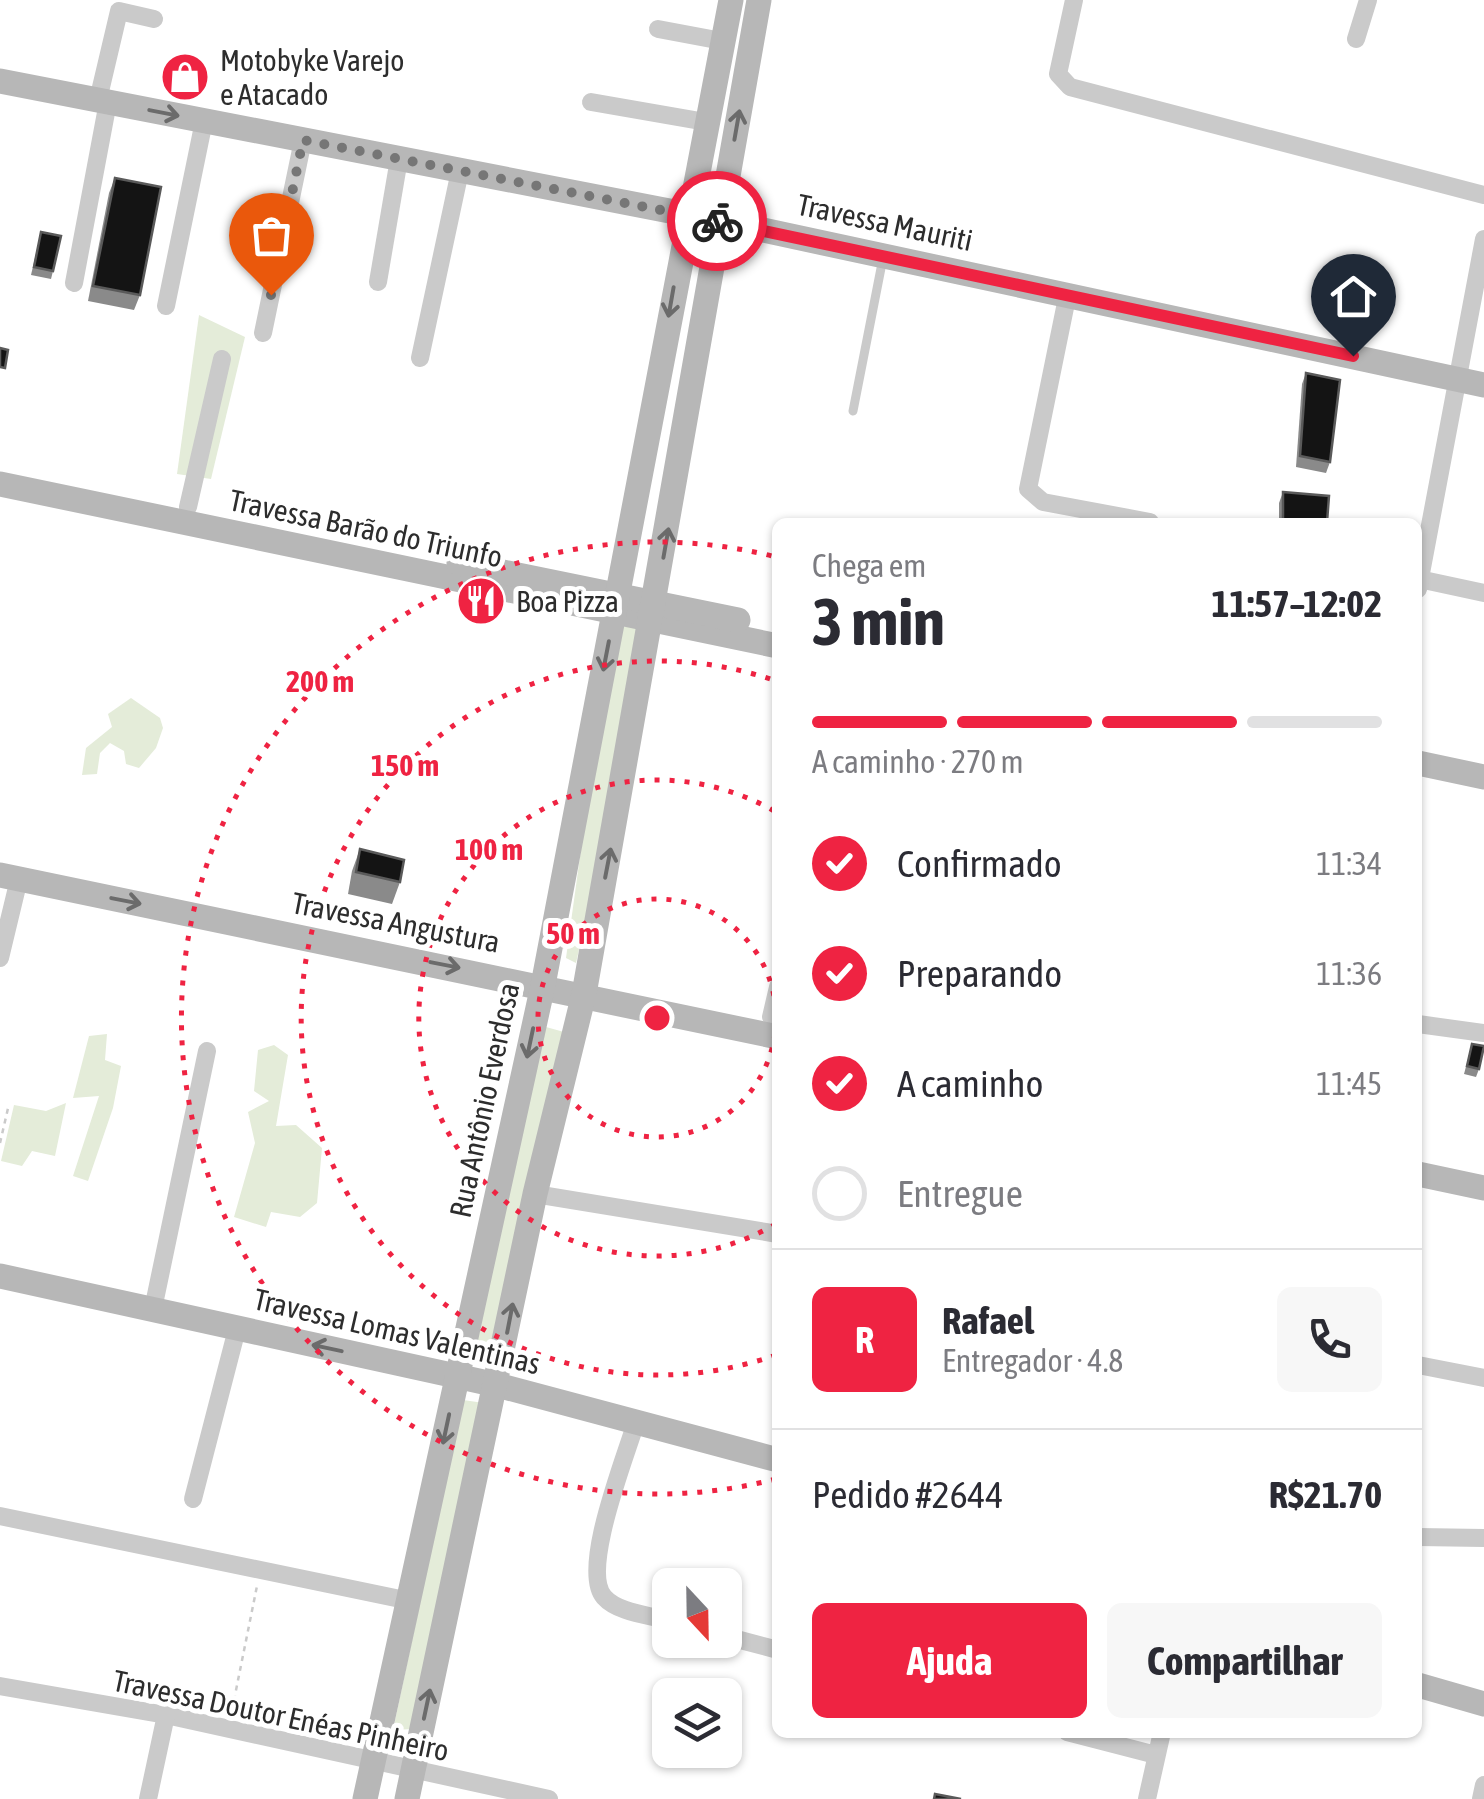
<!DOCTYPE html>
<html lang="pt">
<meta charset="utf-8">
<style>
:root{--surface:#fff;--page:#f7f7f7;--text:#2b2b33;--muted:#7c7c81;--line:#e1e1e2;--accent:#ef2342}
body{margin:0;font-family:"Asap Condensed",sans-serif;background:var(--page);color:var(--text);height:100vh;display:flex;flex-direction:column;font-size:38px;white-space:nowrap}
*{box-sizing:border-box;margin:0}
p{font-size:32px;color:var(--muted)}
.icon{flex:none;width:55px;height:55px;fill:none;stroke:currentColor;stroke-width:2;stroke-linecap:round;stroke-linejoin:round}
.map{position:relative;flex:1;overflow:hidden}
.side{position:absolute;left:772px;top:518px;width:650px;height:1220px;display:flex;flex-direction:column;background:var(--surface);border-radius:15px;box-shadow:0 2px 8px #0004}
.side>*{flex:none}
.needle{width:65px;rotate:158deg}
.fabs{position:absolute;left:652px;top:1568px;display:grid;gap:20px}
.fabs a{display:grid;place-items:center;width:90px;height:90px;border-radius:15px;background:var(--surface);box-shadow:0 2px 8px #0004;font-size:50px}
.pin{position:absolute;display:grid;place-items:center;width:85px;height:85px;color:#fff;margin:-102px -42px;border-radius:50% 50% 50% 0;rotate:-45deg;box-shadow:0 0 10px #0007}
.pin .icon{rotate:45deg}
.courier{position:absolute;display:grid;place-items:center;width:100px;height:100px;margin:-50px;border:8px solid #ef2342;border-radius:50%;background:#fff;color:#222;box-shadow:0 2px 12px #0007}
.overview em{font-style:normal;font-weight:700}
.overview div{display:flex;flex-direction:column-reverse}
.overview{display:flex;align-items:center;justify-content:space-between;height:170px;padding:0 40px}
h1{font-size:65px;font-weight:700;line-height:75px}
.bar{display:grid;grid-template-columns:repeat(4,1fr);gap:15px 10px;align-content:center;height:120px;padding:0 40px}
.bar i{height:12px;border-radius:8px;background:var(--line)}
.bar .active{background:var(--accent)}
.bar p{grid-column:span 4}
.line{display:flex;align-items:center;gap:25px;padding:0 40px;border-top:2px solid var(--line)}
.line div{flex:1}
.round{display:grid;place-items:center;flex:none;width:105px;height:105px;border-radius:15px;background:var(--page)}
ol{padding:0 40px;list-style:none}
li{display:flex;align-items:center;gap:30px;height:110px}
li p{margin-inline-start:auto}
li .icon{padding:10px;border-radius:50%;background:var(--accent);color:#fff;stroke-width:4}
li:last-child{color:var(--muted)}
li i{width:55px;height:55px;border:5px solid var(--line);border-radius:50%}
.button{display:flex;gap:20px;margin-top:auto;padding:20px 40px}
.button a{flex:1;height:115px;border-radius:15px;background:var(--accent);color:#fff;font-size:40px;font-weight:700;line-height:115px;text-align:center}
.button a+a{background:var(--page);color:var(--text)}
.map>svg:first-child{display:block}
</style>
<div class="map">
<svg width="1484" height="1799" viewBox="0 0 1484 1799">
<rect width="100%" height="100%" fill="#fff"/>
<g fill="#e4ecd9">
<polygon points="199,315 245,337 211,479 177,474"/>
<polygon points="612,625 651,629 576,963 566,958"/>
<polygon points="131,698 160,718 163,728 156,748 139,768 126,764 124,751 110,743 100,753 97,774 82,775 86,748 112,727 108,714"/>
<polygon points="546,1027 564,1032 496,1350 473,1343"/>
<polygon points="107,1034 105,1060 121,1066 113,1108 88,1181 73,1176 99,1096 73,1098 89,1036"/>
<polygon points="274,1045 288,1055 276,1126 296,1125 322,1148 317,1203 300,1217 271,1212 266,1227 234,1217 255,1143 248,1112 269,1101 254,1091 258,1050"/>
<polygon points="66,1103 55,1156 32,1151 22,1166 1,1161 14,1105 46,1111"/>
<polygon points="463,1400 484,1403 413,1729 393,1730"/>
</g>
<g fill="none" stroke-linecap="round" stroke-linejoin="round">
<g stroke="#cacaca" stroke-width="2.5" stroke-dasharray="5 5" stroke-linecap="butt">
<polyline points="0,1143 9,1104"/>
<polyline points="232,1710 257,1586"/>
</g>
<polyline stroke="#cacaca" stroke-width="9" points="853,411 883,258"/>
<g stroke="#cacaca" stroke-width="18">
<polyline points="1074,0 1058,74 1070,87 1484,195"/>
<polyline points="658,29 722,41"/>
<polyline points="1356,39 1368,0"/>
<polyline points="98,100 119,11 154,19"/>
<polyline points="591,102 706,122"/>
<polyline points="378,282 399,159"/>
<polyline points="74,283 108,102"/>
<polyline points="1068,293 1028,489 1043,502 1150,522"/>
<polyline points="166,306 204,121"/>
<polyline points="263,333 303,140"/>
<polyline points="420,358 460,171"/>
<polyline points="188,507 222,359"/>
<polyline points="1419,579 1484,593"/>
<polyline points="1418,589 1484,239"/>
<polyline points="0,958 19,879"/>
<polyline points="771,1017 778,987"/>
<polyline points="1418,1024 1484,1033"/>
<polyline points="535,1194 778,1234"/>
<polyline points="153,1309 207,1051"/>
<polyline points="1418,1365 1484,1378"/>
<path d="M636 1422C626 1456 580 1570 604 1597 618 1613 650 1615 670 1621"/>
<polyline points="193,1499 237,1329"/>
<polyline points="0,1516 410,1601"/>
<polyline points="1418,1537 1484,1538"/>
<polyline points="725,1636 778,1650"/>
<polyline points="0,1686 166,1715 549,1799"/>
<polyline points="1067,1732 1156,1755"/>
<polyline points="148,1799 166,1715"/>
<polyline points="1147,1799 1162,1732"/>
<polyline points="1481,1799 1484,1785"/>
</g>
<g stroke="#b7b7b7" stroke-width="25">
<polyline points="0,81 721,221 1484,385"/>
<polyline points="0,484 778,646"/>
<polyline points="459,563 738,620"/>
<polyline points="1418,763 1484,777"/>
<polyline points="0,875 778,1037"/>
<polyline points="1418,1174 1484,1188"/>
<polyline points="0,1276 497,1385 778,1460"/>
<polyline points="1418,1685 1484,1704"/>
<polyline points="365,1799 543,985 731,0"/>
<polyline points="407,1799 535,1194 584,994 759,0"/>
</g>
</g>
<g fill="#8a8a8a">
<polygon points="115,178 140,295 134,310 88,301 109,193"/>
<polygon points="41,232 53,271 51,279 31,275"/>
<polygon points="1306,373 1330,462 1326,473 1296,467 1302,384"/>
<polygon points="1283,492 1327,522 1279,522 1279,503"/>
<polygon points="360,849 400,882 392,904 348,894 352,871"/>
<polygon points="1472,1044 1479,1069 1476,1077 1464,1074"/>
</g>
<g fill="#141414" stroke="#5a5a5a" stroke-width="2.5">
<polygon points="115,178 161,187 140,295 93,286"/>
<polygon points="41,232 61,236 53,271 34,267"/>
<polygon points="0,348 8,350 5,368 0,367"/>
<polygon points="1306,373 1340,380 1330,462 1300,456"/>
<polygon points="1283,492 1329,496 1327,522 1283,522"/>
<polygon points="360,849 404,860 400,882 356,872"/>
<polygon points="1472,1044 1484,1046 1479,1069 1467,1066"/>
<polygon points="935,1794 961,1799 934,1799"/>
</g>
<defs><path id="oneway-shaft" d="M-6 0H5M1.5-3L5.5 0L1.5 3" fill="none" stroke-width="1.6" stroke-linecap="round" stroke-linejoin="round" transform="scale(2.5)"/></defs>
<g stroke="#6b6b6b">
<use href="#oneway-shaft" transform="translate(164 113) rotate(11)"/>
<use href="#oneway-shaft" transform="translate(737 125) rotate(-80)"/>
<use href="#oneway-shaft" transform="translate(671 302) rotate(100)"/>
<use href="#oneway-shaft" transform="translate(666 543) rotate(-80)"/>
<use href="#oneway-shaft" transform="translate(606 656) rotate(101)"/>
<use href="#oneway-shaft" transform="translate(608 863) rotate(-79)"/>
<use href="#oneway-shaft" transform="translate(126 901) rotate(11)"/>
<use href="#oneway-shaft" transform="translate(445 965) rotate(11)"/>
<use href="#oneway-shaft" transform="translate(530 1043) rotate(102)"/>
<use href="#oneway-shaft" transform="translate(510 1318) rotate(-79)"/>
<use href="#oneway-shaft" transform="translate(327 1348) rotate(-168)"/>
<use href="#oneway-shaft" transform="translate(446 1429) rotate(102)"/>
<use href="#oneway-shaft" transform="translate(427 1704) rotate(-78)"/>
</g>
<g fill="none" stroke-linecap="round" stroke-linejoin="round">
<polyline stroke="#767676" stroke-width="10" stroke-dasharray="0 18" points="271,295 303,140 717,221"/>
<polyline stroke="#ef2342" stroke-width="12" points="717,221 1353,356"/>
</g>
<g fill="none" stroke="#ef2342" stroke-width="5" stroke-dasharray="5 10">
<circle cx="657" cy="1018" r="119"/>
<path d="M776 1224A238 238 0 1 1 776 812"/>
<path d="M776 1355A357 357 0 1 1 776 681"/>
<path d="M776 1479A476 476 0 1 1 776 557"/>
</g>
<defs>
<g id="shop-disc" transform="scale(2.5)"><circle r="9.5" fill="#ef2342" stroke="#fff"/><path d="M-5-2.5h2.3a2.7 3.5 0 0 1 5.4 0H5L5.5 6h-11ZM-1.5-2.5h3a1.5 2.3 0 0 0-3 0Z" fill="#fff"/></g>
<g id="restaurant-disc" transform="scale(2.5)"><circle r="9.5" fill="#ef2342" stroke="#fff"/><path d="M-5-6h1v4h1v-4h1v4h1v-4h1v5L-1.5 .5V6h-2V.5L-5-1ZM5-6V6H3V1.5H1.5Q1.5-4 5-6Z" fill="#fff"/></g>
</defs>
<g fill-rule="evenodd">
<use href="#shop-disc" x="185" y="77"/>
<use href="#restaurant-disc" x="481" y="601"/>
</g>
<g text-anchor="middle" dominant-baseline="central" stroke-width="10" stroke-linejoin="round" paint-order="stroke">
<g font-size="30" fill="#2d2d2d" stroke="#fff" text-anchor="start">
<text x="220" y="60">Motobyke Varejo<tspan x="220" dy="34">e Atacado</tspan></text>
<text x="516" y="601">Boa Pizza</text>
</g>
<g font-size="30" fill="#2d2d2d" stroke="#fff">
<text transform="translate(885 222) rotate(12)">Travessa Mauriti</text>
<text transform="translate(366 528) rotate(12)">Travessa Barão do Triunfo</text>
<text transform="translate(396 922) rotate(11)">Travessa Angustura</text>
<text transform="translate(484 1100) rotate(-78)">Rua Antônio Everdosa</text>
<text transform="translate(397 1331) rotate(13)">Travessa Lomas Valentinas</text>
<text transform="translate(281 1715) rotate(12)">Travessa Doutor Enéas Pinheiro</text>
</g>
</g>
<circle cx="657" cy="1018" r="15" fill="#ef2342" stroke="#fff" stroke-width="5"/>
<g font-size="30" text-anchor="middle" font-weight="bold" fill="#ef2342" stroke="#fff" stroke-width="10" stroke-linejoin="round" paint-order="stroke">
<text x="320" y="692">200 m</text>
<text x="405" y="776">150 m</text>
<text x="489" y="860">100 m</text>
<text x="573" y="944">50 m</text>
</g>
</svg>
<div class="fabs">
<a><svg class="needle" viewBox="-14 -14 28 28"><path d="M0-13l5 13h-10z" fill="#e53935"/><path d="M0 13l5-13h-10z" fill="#7c7c81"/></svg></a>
<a><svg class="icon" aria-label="layers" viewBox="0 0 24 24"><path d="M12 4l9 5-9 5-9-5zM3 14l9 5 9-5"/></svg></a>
</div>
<div class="pin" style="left:271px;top:295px;background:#ea580c"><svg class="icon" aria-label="bag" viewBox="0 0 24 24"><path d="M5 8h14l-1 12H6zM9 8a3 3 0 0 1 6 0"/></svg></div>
<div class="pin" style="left:1353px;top:356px;background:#1f2937"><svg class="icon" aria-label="home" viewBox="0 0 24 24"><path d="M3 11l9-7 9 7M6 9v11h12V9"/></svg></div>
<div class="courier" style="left:717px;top:221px"><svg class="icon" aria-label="bike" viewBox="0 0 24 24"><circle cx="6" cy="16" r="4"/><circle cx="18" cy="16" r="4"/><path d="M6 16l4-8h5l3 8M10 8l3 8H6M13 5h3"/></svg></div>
<section class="side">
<div class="overview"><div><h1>3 min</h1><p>Chega em</p></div><em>11:57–12:02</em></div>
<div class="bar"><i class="active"></i><i class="active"></i><i class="active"></i><i></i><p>A caminho · 270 m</p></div>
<ol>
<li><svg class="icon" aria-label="check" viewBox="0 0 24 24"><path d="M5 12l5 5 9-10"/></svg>Confirmado<p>11:34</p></li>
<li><svg class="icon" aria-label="check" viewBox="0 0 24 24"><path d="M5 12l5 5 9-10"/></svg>Preparando<p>11:36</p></li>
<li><svg class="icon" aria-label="check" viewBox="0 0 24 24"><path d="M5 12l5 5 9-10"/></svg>A caminho<p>11:45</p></li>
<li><i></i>Entregue</li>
</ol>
<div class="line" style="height:180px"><b class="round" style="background:var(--accent);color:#fff">R</b><div><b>Rafael</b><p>Entregador · 4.8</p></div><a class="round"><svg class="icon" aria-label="phone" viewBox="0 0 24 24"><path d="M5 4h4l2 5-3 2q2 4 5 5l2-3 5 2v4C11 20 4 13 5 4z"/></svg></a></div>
<div class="line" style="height:130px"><div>Pedido #2644</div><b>R$21.70</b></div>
<div class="button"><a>Ajuda</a><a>Compartilhar</a></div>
</section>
</div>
